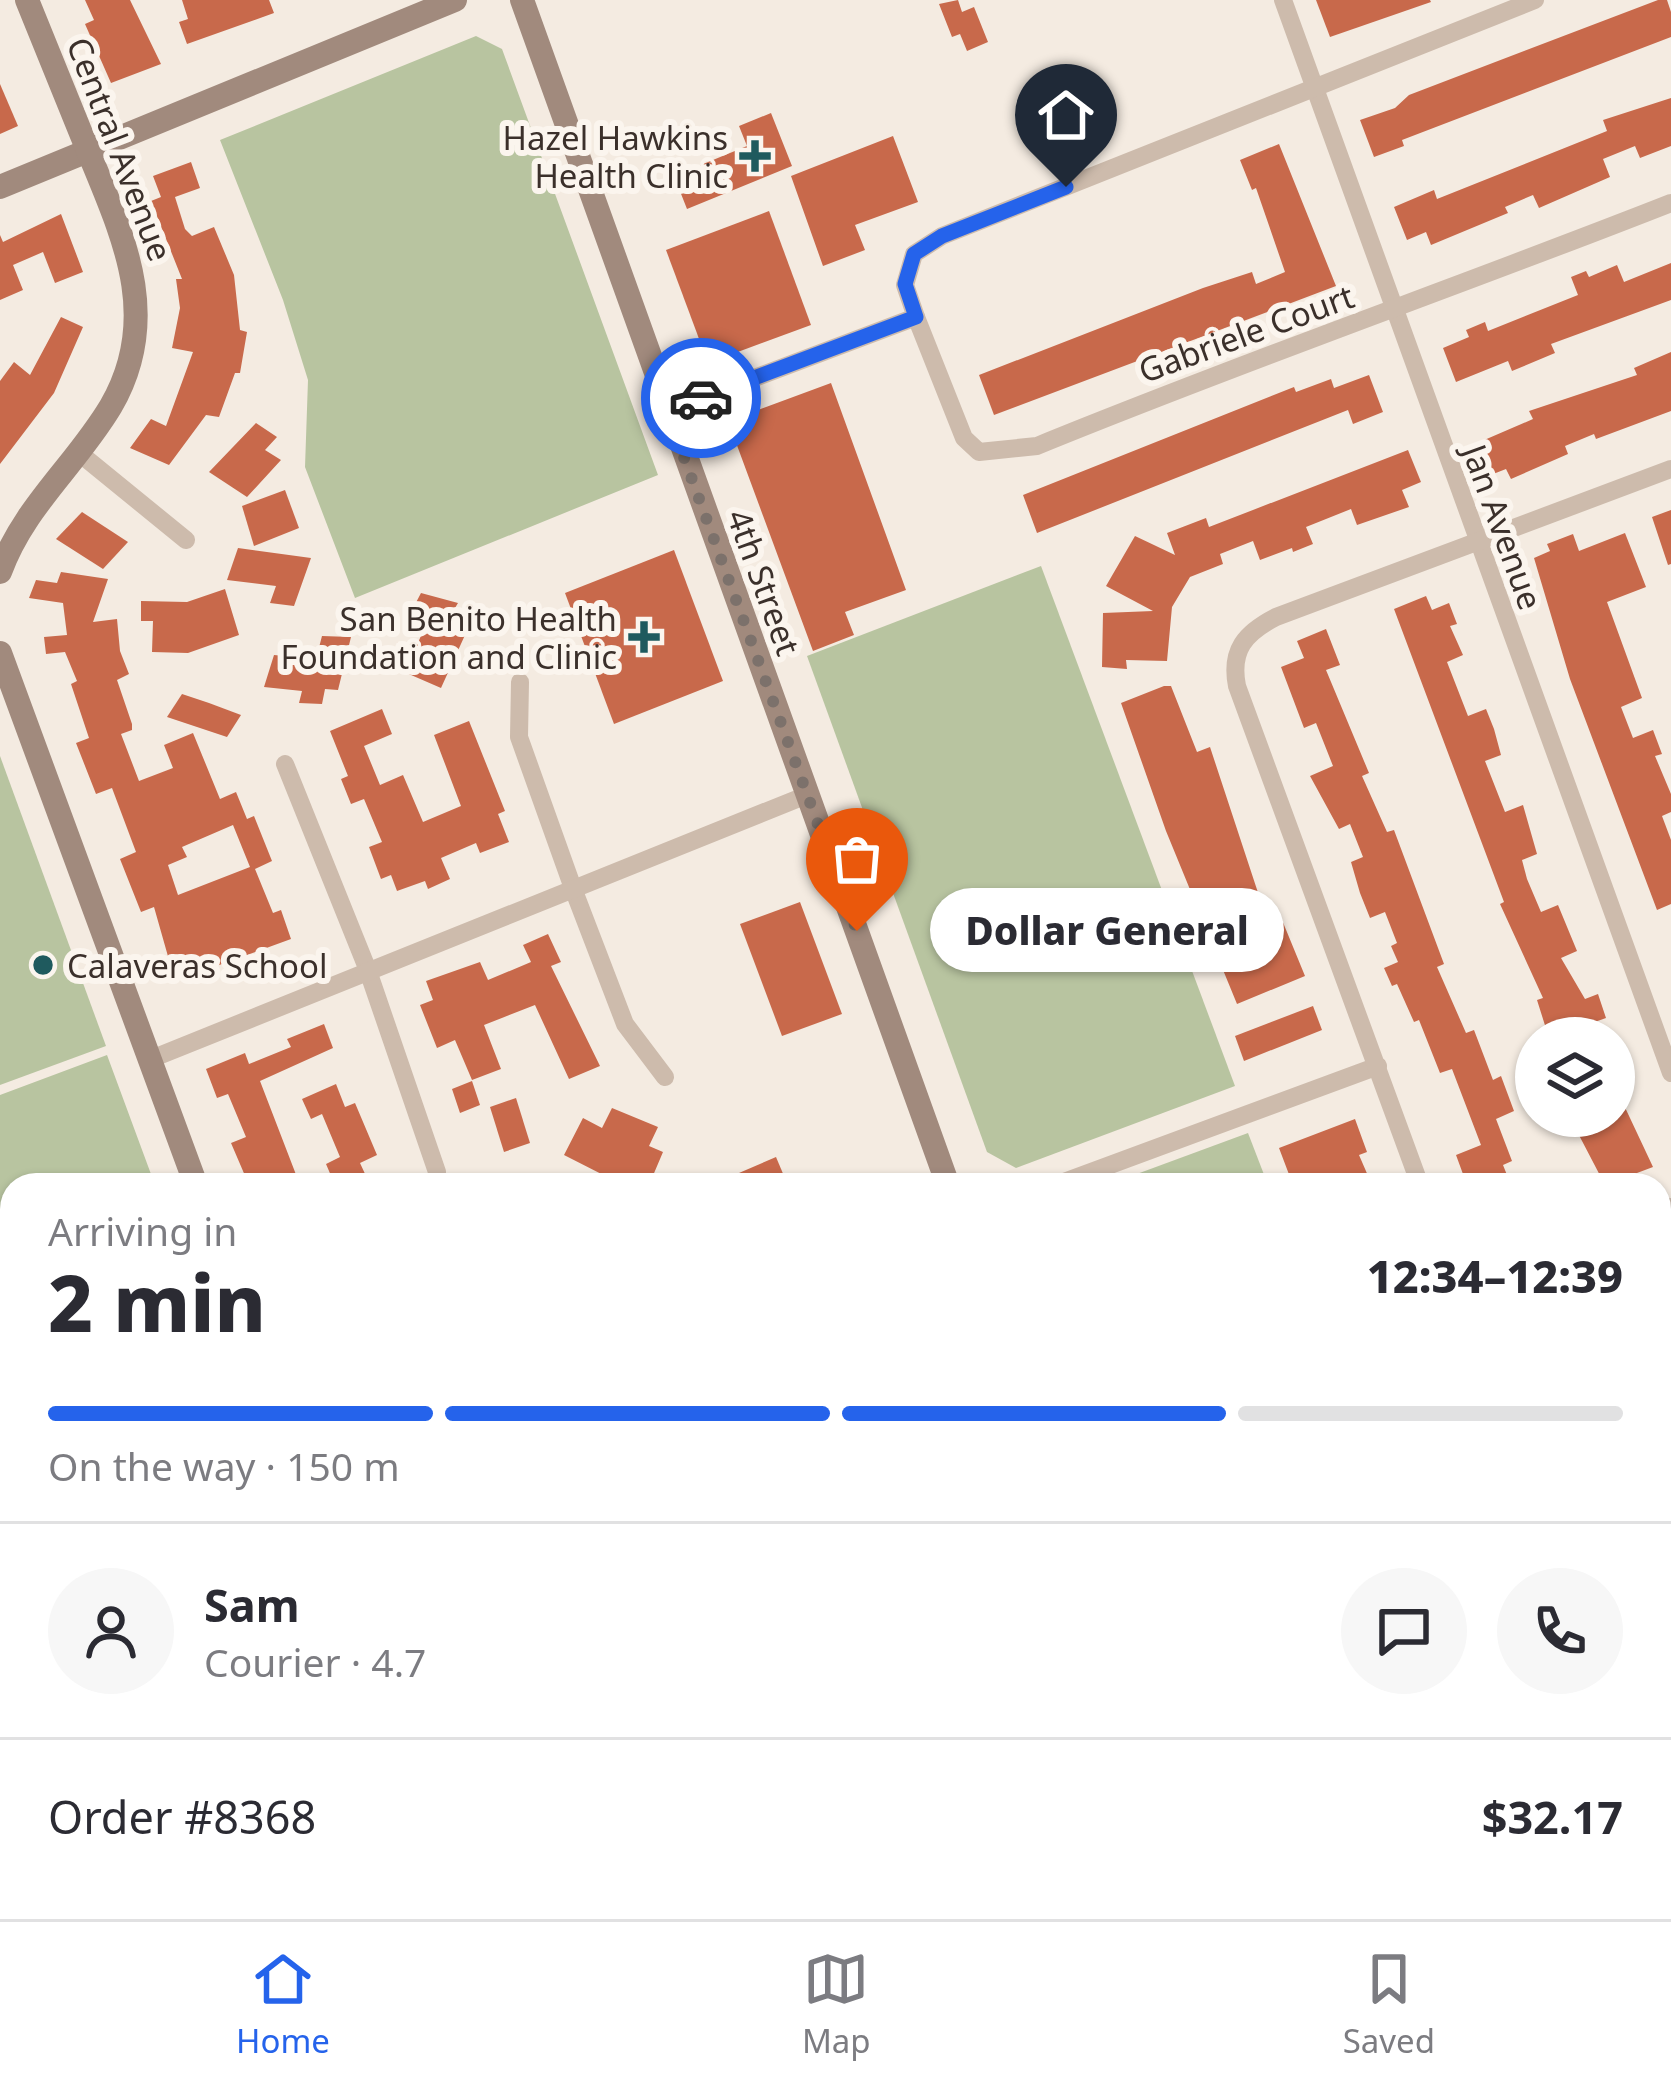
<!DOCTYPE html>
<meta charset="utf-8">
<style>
:root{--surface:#fff;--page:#f7f7f7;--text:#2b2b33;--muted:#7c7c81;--line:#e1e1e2;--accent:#2563eb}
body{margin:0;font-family:"Noto Sans",sans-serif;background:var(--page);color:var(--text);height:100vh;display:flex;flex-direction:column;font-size:45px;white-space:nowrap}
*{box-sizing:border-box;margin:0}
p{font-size:39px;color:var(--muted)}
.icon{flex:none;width:66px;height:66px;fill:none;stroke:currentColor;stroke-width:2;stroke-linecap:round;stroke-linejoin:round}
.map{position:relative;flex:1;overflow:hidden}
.sheet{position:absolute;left:0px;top:1173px;width:1671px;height:747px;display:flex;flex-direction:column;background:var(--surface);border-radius:36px 36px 0 0;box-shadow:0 3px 9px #0004}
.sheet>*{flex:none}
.controls{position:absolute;left:1515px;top:1017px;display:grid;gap:24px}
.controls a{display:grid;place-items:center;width:120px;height:120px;border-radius:50%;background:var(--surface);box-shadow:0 3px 9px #0004;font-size:60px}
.pin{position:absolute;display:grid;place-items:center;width:102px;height:102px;color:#fff;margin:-123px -51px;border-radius:50% 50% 50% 0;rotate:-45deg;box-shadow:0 0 12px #0007}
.pin .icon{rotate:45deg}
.courier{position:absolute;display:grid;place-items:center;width:120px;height:120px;margin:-60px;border:9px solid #2563eb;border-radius:50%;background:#fff;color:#222;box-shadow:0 3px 15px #0007}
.bubble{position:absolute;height:84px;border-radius:42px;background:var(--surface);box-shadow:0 3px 9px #0004;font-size:39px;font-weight:800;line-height:84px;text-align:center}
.headline em{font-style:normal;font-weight:800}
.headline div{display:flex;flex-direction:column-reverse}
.headline{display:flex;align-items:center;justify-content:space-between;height:204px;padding:0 48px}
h1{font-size:78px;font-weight:800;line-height:90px}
.bar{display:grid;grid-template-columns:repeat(4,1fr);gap:18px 12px;align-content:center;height:144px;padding:0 48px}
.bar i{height:15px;border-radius:9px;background:var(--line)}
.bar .current{background:var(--accent)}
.bar p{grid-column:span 4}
.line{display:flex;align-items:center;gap:30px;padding:0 48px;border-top:3px solid var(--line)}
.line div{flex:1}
.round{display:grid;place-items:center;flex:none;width:126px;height:126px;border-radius:63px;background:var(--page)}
.tab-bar{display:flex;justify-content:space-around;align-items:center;height:168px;border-top:3px solid var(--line);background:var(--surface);font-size:33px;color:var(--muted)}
.tab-bar a{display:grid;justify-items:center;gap:6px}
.tab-bar .current{color:var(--accent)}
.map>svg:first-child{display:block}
</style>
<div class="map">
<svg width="1671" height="1919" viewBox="0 0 1671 1919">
<rect width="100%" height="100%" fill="#f4ebe1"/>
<g fill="#b8c4a0">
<polygon points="476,36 502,49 658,475 355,598 305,467 308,380 283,300 220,140"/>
<polygon points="1041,566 1235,1086 1016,1168 987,1152 807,656"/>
<polygon points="0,756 106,1046 0,1085"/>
<polygon points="107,1055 155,1185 12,1185 12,1342 0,1309 0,1095"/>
<polygon points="1248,1133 1268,1185 1107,1185"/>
<polygon points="1264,1908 1485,1908 1489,1919 1268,1919"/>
</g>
<g fill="#c8694b" fill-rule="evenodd">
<polygon points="85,0 130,0 161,64 111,83 85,24 94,20"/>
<polygon points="182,0 269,0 274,13 187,44 179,22 188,19"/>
<polygon points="958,0 962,12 974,7 988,42 967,51 960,34 952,37 939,4"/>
<polygon points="1316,0 1430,0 1431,2 1330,37"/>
<polygon points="1658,0 1667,0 1671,12 1671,37 1402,140 1404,146 1374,157 1360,120 1395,108 1409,95"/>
<polygon points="0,84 18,126 0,134"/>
<polygon points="1671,98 1671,146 1640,158 1635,146 1603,159 1610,177 1539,208 1533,195 1505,207 1508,213 1431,245 1426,232 1407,240 1394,207 1434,190 1437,199 1607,131 1603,120"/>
<polygon points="771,113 792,166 687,209 674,176 747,146 739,126"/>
<polygon points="893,136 918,202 855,225 865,250 823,266 791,176"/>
<polygon points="1279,144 1336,286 994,415 979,375 1203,288 1252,272 1256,284 1285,272 1256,188 1252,190 1240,160"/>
<polygon points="191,162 200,188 175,197 185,229 192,236 214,227 234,275 240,330 247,332 240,373 235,373 219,417 206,415 169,465 130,448 151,419 166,426 193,352 172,348 180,308 176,279 182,279 151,201 161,197 153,176"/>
<polygon points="769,211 811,325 708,363 666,250"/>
<polygon points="61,214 83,272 55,283 43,252 13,265 23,290 0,300 0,235 3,242"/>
<polygon points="1671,263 1671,300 1551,344 1555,353 1512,371 1508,361 1456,382 1443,348 1469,337 1466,330 1485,322 1488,331 1578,295 1571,277 1586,271 1589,277 1617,265 1624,282"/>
<polygon points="61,317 83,327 54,393 0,464 0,381 14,362 30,375"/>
<polygon points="1671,352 1671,411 1596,439 1594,434 1565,446 1568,454 1511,479 1506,469 1488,476 1475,444 1533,419 1529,411 1637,375 1634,368"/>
<polygon points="1369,375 1383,412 1353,424 1348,410 1037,533 1023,495 1294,387 1296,392 1331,379 1334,388"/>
<polygon points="831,383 906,590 845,612 854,635 813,651 728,421"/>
<polygon points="256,423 277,437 265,450 281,460 247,497 209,472"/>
<polygon points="1408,450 1421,482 1402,490 1409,507 1357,525 1351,509 1306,527 1313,544 1293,552 1292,548 1260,560 1253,541 1220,554 1223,564 1190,577 1172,607 1167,661 1126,660 1127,669 1102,667 1103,613 1153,611 1106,586 1135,536 1175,555 1167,533 1206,518 1209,527"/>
<polygon points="285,490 299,528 254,546 242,506"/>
<polygon points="1671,510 1671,564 1668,565 1652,517"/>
<polygon points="82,512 128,542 103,569 56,539"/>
<polygon points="1625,533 1646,587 1607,602 1642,698 1621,707 1633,738 1653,730 1662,754 1655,756 1671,794 1671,812 1662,816 1671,840 1671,904 1657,910 1570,679 1534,558 1550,551 1547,544 1573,534 1579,551"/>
<polygon points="238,548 311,558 294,606 270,603 276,586 227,580"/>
<polygon points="674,550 723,681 614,724 565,593"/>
<path d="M61 572 108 579 93 622 117 619 120 651 129 674 117 680 132 724V730L121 734 139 781 173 768 164 745 193 733 220 799 236 792 247 819 254 816 272 861 255 869 273 913 281 910 291 939 175 981 154 907 141 912 120 859 136 852 112 788 96 794 76 743 89 738 71 684 77 681 65 652 46 654 44 637 67 635 63 603 29 598 36 580 57 583ZM233 825 250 867 178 895 168 865 187 857 182 847Z"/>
<polygon points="225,589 239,635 188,653 152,652 153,621 141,621 141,601 187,602"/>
<polygon points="421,593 458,603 449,618 470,624 441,688 388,665 398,642 415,650 428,619 410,614"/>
<polygon points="1426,596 1432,610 1449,603 1457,624 1450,626 1463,655 1447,662 1468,716 1486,709 1494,729 1501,755 1485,761 1505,812 1523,805 1537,854 1522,860 1527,879 1541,912 1558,905 1577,951 1561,958 1585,999 1598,994 1606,1018 1592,1023 1598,1038 1549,1038 1537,1000 1543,998 1500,904 1504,902 1394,609"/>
<polygon points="1326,629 1340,665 1326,670 1369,773 1362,776 1387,832 1394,830 1444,964 1437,967 1466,1033 1474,1030 1493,1080 1501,1076 1514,1111 1496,1119 1512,1161 1503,1165 1511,1185 1467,1185 1456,1155 1481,1145 1452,1069 1440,1073 1419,1020 1414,1022 1397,984 1392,986 1384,968 1398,962 1391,946 1397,943 1385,912 1370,918 1360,893 1351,862 1363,857 1350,824 1339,829 1310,776 1333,766 1316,723 1304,728 1281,667 1304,658 1297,641"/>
<polygon points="322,636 351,637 338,690 325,689 322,704 299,703 302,691 264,687 274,655 316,659"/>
<polygon points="1164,686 1171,686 1197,752 1210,747 1269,926 1282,920 1305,976 1237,1004 1166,831 1121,703"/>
<polygon points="182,694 209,703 241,715 227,737 167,717"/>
<polygon points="382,709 392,734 364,746 380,785 403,775 423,822 461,806 434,735 469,721 505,811 498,814 509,842 480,853 476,843 441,858 450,879 428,889 425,881 397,891 391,875 381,879 369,847 382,842 364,799 351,804 341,779 348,776 330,731"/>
<polygon points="800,902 842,1014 782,1036 740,924"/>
<polygon points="548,934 561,962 551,966 600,1066 569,1079 535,1005 484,1025 501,1069 472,1080 455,1040 437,1048 420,1005 433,1000 426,981 480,962 488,980 531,962 523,945"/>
<polygon points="1313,1006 1322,1030 1244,1061 1235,1036"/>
<polygon points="324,1024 333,1048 260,1081 300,1185 249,1185 231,1143 246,1137 228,1094 217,1098 206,1069 245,1053 249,1064 291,1047 287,1039"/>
<polygon points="472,1081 480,1105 460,1113 452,1089"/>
<polygon points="336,1084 345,1107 355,1103 377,1155 360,1163 366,1176 344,1185 335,1185 326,1164 340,1157 322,1114 311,1119 302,1099"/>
<polygon points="1614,1084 1653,1167 1605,1185 1569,1116 1614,1116"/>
<polygon points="516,1098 530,1143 504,1152 490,1107"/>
<polygon points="612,1108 658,1127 649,1146 663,1152 649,1185 623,1185 564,1155 583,1118 602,1128"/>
<polygon points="1355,1119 1367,1152 1359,1155 1372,1185 1293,1185 1279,1148"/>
<polygon points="776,1157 784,1176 763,1185 711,1185"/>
</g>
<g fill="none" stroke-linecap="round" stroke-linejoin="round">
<g stroke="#cdbbac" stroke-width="18">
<polyline points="1283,0 1671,1073"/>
<path d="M916 317 964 438 979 452 1037 446C1247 360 1460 286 1671 203"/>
<polyline points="667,411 916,317 905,285 914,254 942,236 1535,0"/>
<polyline points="78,452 186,540"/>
<polyline points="520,682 519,737 574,891 625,1024 665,1077"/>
<polyline points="285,764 367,968 437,1172"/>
<polyline points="151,1059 807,795"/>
<polyline points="1056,1185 1378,1066"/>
<path d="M1420 1185 1237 686C1230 650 1245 633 1276 617L1671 469"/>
<polyline points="1659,1213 1671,1207"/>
<polyline points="1659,1445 1671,1440"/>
<polyline points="0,1555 12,1551"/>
<polyline points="1659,1628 1671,1658"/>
<polyline points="0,1732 12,1763"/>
<polyline points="1659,1816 1671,1811"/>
<polyline points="1605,1908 1610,1919"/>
<polyline points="23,1919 64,1908"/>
<polyline points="1116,1919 1143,1908"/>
</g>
<g stroke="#a18a7d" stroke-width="24">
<polyline points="522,0 948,1185"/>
<polyline points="0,187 455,0"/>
<path d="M0 572C24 506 76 465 111 406 162 318 124 238 89 153 68 102 48 51 27 0"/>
<polyline points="0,653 196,1185"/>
<polyline points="462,1908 465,1919"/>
<polyline points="1215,1908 1219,1919"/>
</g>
</g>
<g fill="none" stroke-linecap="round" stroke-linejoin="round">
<polyline stroke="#7c716b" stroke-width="12" stroke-dasharray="0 21.6" points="701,398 667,411 857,931"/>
<polyline stroke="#2563eb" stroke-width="15" points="701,398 916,317 905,284 914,254 942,236 1066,187"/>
</g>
<g fill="#1f5a5e" stroke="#fbf5ee" stroke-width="4.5">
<path d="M749 138h12v12h12v12h-12v12h-12v-12h-12v-12h12z"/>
<path d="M638 619h12v12h12v12h-12v12h-12v-12h-12v-12h12z"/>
<circle cx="43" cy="965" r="12"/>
</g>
<g text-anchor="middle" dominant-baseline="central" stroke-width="12" stroke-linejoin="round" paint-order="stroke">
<g font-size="33" fill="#3b302b" stroke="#fbf5ee" text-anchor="end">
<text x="728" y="137">Hazel Hawkins<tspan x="728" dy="38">Health Clinic</tspan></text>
<text x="617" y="618">San Benito Health<tspan x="617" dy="38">Foundation and Clinic</tspan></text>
<text x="67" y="965" text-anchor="start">Calaveras School</text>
</g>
<g font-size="33" fill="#3b302b" stroke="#fbf5ee">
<text transform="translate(120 149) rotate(69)">Central Avenue</text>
<text transform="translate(1246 333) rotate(-20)">Gabriele Court</text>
<text transform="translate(1503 527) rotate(70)">Jan Avenue</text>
<text transform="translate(764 582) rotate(70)">4th Street</text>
</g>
</g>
</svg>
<div class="controls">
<a><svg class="icon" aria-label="layers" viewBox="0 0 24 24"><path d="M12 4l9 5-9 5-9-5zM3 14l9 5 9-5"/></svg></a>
</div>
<div class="pin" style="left:857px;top:931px;background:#ea580c"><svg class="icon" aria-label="bag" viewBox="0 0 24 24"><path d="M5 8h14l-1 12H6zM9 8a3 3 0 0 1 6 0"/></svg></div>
<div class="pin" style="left:1066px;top:187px;background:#1f2937"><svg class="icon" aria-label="home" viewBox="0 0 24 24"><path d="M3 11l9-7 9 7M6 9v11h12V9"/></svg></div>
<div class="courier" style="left:701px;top:398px"><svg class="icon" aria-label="car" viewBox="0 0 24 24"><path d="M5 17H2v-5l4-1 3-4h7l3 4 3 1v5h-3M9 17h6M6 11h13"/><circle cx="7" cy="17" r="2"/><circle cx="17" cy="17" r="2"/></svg></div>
<div class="bubble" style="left:930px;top:888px;width:354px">Dollar General</div>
<section class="sheet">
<div class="headline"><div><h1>2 min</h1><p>Arriving in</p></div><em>12:34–12:39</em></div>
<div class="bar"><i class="current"></i><i class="current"></i><i class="current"></i><i></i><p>On the way · 150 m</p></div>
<div class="line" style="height:216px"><a class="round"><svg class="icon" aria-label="person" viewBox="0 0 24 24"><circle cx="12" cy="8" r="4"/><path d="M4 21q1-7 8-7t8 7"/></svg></a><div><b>Sam</b><p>Courier · 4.7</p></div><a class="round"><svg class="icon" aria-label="chat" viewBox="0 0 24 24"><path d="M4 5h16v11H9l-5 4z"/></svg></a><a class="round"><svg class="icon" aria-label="phone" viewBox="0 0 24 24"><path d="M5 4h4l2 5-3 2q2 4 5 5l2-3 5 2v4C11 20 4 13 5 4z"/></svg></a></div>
<div class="line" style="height:156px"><div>Order #8368</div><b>$32.17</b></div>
</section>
</div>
<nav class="tab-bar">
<a class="current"><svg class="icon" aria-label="home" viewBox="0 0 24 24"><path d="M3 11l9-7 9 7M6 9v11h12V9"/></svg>Home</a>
<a><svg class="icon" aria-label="map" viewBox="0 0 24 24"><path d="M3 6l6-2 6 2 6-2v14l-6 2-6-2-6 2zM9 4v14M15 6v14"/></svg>Map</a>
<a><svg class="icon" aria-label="saved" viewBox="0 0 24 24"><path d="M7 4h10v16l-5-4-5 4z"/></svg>Saved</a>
</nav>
